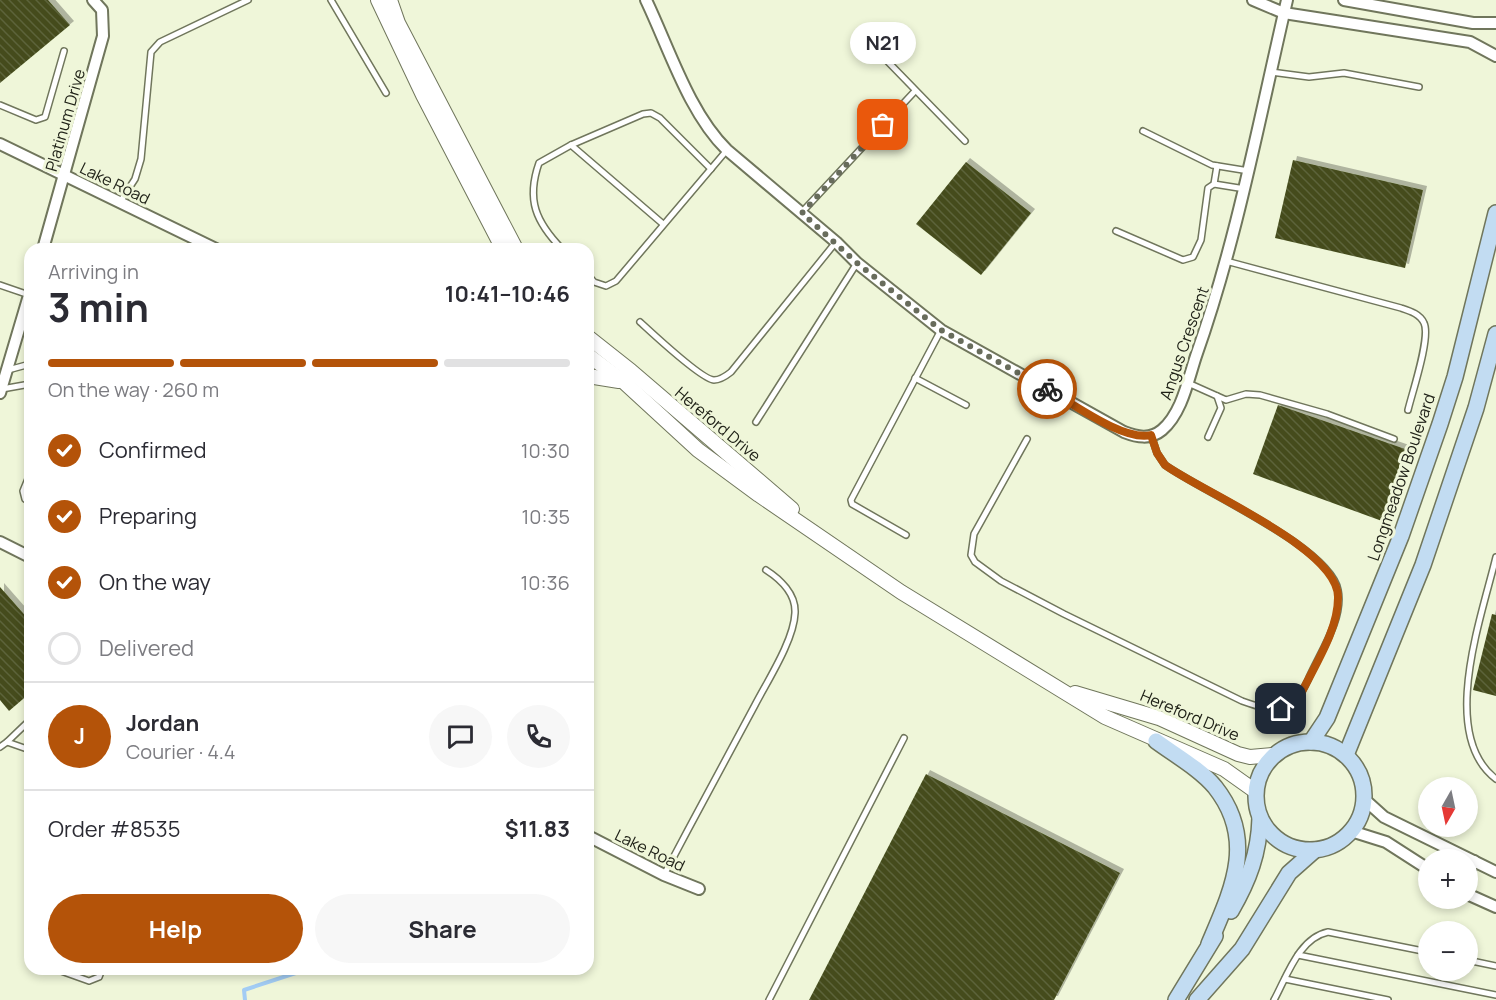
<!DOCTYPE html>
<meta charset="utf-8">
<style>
:root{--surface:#fff;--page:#f7f7f7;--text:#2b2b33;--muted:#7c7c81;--line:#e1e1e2;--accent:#b45309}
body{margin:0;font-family:Manrope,sans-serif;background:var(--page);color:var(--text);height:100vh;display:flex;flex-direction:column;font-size:22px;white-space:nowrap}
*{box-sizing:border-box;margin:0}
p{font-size:20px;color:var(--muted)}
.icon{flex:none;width:33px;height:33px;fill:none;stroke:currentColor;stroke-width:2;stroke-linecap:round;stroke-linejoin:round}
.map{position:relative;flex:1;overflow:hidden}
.panel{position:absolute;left:24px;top:243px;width:570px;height:732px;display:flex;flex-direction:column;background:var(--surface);border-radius:18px;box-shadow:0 3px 9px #0003}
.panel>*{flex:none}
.needle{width:39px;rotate:189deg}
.fabs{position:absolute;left:1418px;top:777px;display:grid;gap:12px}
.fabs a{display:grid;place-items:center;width:60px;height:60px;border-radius:50%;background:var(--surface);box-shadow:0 3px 9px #0003;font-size:30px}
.pin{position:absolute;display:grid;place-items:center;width:51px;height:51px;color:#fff;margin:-26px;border-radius:12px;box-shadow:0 3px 9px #0006}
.courier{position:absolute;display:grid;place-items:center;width:60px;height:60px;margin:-30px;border:4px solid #b45309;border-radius:50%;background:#fff;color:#222;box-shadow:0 2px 8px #0007}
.bubble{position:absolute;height:42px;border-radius:21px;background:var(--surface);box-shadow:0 3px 9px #0003;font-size:20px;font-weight:700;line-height:42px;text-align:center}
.summary em{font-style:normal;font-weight:700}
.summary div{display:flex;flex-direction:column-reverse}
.summary{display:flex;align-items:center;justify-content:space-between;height:102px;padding:0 24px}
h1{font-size:39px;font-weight:700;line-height:45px}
.bar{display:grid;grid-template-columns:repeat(4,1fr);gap:9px 6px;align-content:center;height:72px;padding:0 24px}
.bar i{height:8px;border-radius:4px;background:var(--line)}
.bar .current{background:var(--accent)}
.bar p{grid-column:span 4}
.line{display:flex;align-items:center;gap:15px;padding:0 24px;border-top:2px solid var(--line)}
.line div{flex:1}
.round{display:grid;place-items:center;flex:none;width:63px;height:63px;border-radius:32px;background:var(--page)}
ol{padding:0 24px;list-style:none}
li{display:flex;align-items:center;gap:18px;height:66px}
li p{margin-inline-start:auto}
li .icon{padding:6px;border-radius:50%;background:var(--accent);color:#fff;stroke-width:4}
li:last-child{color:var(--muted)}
li i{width:33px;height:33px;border:3px solid var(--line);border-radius:50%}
.action{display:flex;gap:12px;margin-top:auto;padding:12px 24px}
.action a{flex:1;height:69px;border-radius:36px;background:var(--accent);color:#fff;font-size:24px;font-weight:700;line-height:69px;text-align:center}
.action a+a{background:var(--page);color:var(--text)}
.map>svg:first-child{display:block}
</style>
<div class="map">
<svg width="1496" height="1000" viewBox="0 0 1496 1000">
<defs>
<pattern id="building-back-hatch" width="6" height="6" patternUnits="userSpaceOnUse" patternTransform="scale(1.5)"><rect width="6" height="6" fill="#444c1b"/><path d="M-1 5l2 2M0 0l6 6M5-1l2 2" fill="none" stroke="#5c633b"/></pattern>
<filter id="shadow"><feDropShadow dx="4" dy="-4" stdDeviation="0" flood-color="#0004"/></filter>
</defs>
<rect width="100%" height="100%" fill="#eff6d9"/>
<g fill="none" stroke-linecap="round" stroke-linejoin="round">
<polyline stroke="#a2ccf4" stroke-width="4" points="245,1000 244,990 308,969"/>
</g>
<g fill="url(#building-back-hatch)" filter="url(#shadow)">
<polygon points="0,0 48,0 70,25 0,83"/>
<polygon points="1293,160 1423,190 1405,268 1275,238"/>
<polygon points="966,162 1031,213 981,275 916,224"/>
<polygon points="1278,405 1408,450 1382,521 1253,474"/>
<polygon points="0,587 30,621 30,693 9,711 0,700"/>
<polygon points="1492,614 1496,615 1496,696 1473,690"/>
<polygon points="926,774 1120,873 1054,1000 809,1000"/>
</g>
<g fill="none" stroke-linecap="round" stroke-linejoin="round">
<g stroke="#70765c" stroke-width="8">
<g id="service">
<polyline points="331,0 386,93"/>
<polyline points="859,32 965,141"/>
<polyline points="1271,72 1309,77 1344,73 1419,87"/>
<polyline points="0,105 36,120 45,117 64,51"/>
<polyline points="1143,131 1212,165 1249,171"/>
<polyline points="571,145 663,224"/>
<polyline points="1214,184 1245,189"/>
<polyline points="120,202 135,179 141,159 151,52 160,42 248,0"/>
<polyline points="802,212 915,91"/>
<polyline points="1116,231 1183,260 1193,257 1201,240 1208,188 1214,184 1217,166"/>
<path d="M562 249C536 222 526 200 539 163L571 145 643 114 651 113 660 118 711 169"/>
<path d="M1226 261 1401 308C1410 311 1420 314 1424 323 1431 337 1412 393 1408 410"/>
<polyline points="588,275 594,282 606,286 616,281 727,150"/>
<polyline points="0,285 29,295"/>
<path d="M640 322C651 332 702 380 714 380 720 380 726 376 731 372L836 242"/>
<polyline points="8,370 30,364"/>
<polyline points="915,378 966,405"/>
<polyline points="1188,383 1226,400 1246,394 1260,395 1327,414 1394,439"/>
<polyline points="2,389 30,384"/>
<polyline points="756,422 857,263"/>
<polyline points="1208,437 1221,408 1217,396"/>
<path d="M1027 439 974 534 971 555 975 562 1001 581 1064 614 1242 701C1276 713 1291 716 1308 680 1319 654 1344 619 1338 590 1330 547 1201 491 1165 465L1157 453 1151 435"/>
<polyline points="30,474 23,491 25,499 30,502"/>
<polyline points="906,535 852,504 851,500 941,330"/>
<path d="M1496 557C1482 616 1438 735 1496 779"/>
<polyline points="30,720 7,742 30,750"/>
<polyline points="0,747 7,742"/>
<path d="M664 875C694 818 725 761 755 705 768 680 794 640 795 613 796 594 780 579 766 570"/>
<polyline points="1298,955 1496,995"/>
<polyline points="1467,960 1496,966"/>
<polyline points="61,971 89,981 99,977 102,969"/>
<polyline points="1285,979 1388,1000"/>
<polyline points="769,1000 904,738"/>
<path d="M1274 1000C1287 976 1299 938 1328 932L1428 952"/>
</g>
</g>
<g stroke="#70765c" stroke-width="14">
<g id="minor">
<path d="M646 0C669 48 689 113 727 150L836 242 857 263 941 330 1124 432C1137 437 1150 440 1162 430 1182 413 1188 380 1196 356 1237 240 1259 120 1287 0"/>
<polyline points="1253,0 1284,13 1470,42 1496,56"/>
<polyline points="1344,0 1473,23 1496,23"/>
<polyline points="0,144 216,249"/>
<polyline points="43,249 103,36 102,10 93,0"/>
<polyline points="0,393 30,292"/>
<polyline points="0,542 30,557"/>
<polyline points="1364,799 1384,817 1496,872"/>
<polyline points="1351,831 1386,842 1428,869"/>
<polyline points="588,836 664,875 699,889"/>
<polyline points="1467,874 1474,861"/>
<polyline points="1467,894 1496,907"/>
</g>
</g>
<g stroke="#70765c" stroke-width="16">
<g id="tertiary">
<polyline points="378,0 423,95 503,249"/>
<polyline points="390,0 398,23 516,249"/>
<polyline points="588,337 631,371 792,509"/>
<polyline points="588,355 624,382 698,450 759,495 901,592 1105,717 1224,769 1255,791"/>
<polyline points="588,376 619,381"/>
<polyline points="1075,693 1159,718 1238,754 1250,757 1273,755"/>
</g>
</g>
<g stroke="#70765c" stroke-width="18">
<g id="secondary">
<path d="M1156 741C1175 755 1200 769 1215 787 1257 840 1232 890 1209 944"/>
<circle cx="1310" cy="796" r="54"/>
<polyline points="1311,742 1327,718 1401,536 1440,424 1455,377 1496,213"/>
<polyline points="1346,755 1423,565 1476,408 1496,334"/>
<path d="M1231 911C1249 880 1259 853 1260 818"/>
<polyline points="1176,1000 1215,936"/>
<polyline points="1197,1000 1242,949 1289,873 1315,850"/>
</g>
</g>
<use href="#service" stroke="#fff" stroke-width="5"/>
<use href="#minor" stroke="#fff" stroke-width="10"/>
<use href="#tertiary" stroke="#fff" stroke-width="14"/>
<use href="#secondary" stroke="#c2dcf2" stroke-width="15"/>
</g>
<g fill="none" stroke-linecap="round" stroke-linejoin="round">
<polyline stroke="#686c5c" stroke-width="6" stroke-dasharray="0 10.8" points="883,125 802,213 857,263 941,330 1047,389"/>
<path stroke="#b45309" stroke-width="8" d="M1047 389C1072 403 1124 442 1151 435L1157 453 1165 465C1202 492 1340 549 1338 598 1338 631 1314 666 1300 696L1296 703 1281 709"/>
</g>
<g text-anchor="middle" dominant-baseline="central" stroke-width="6" stroke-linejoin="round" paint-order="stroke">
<g font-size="16" fill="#202218" stroke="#eff6d9">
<text transform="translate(65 120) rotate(-74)">Platinum Drive</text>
<text transform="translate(115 183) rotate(26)">Lake Road</text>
<text transform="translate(1184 343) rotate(-71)">Angus Crescent</text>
<text transform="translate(718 424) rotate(40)">Hereford Drive</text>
<text transform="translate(1401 477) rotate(-71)">Longmeadow Boulevard</text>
<text transform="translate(1190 715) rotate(23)">Hereford Drive</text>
<text transform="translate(650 850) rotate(26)">Lake Road</text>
</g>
</g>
</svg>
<div class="fabs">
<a><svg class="needle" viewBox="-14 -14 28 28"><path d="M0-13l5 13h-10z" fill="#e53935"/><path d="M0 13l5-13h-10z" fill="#7c7c81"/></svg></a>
<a>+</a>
<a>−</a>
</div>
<div class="pin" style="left:883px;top:125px;background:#ea580c"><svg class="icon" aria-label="bag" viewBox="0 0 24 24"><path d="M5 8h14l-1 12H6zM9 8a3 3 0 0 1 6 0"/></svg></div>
<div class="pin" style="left:1281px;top:709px;background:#1f2937"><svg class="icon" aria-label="home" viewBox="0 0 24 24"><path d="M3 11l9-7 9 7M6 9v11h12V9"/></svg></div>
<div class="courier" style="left:1047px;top:389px"><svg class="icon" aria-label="bike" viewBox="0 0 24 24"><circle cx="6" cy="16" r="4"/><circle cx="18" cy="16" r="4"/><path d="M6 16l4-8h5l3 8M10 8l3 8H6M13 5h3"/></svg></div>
<div class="bubble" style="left:850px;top:22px;width:66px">N21</div>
<section class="panel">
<div class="summary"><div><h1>3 min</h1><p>Arriving in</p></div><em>10:41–10:46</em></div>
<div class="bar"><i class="current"></i><i class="current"></i><i class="current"></i><i></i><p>On the way · 260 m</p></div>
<ol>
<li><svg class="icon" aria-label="check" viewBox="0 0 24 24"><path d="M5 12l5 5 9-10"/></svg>Confirmed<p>10:30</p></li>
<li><svg class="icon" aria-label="check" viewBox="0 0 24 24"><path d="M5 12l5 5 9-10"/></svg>Preparing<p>10:35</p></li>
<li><svg class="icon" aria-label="check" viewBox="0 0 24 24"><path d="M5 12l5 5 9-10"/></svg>On the way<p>10:36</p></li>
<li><i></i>Delivered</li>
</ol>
<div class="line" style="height:108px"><b class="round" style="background:var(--accent);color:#fff">J</b><div><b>Jordan</b><p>Courier · 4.4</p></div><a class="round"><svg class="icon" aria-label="chat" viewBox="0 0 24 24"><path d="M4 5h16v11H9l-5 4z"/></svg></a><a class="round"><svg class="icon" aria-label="phone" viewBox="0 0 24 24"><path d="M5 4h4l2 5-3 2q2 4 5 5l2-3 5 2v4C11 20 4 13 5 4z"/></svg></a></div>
<div class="line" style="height:78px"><div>Order #8535</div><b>$11.83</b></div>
<div class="action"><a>Help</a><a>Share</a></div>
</section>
</div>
